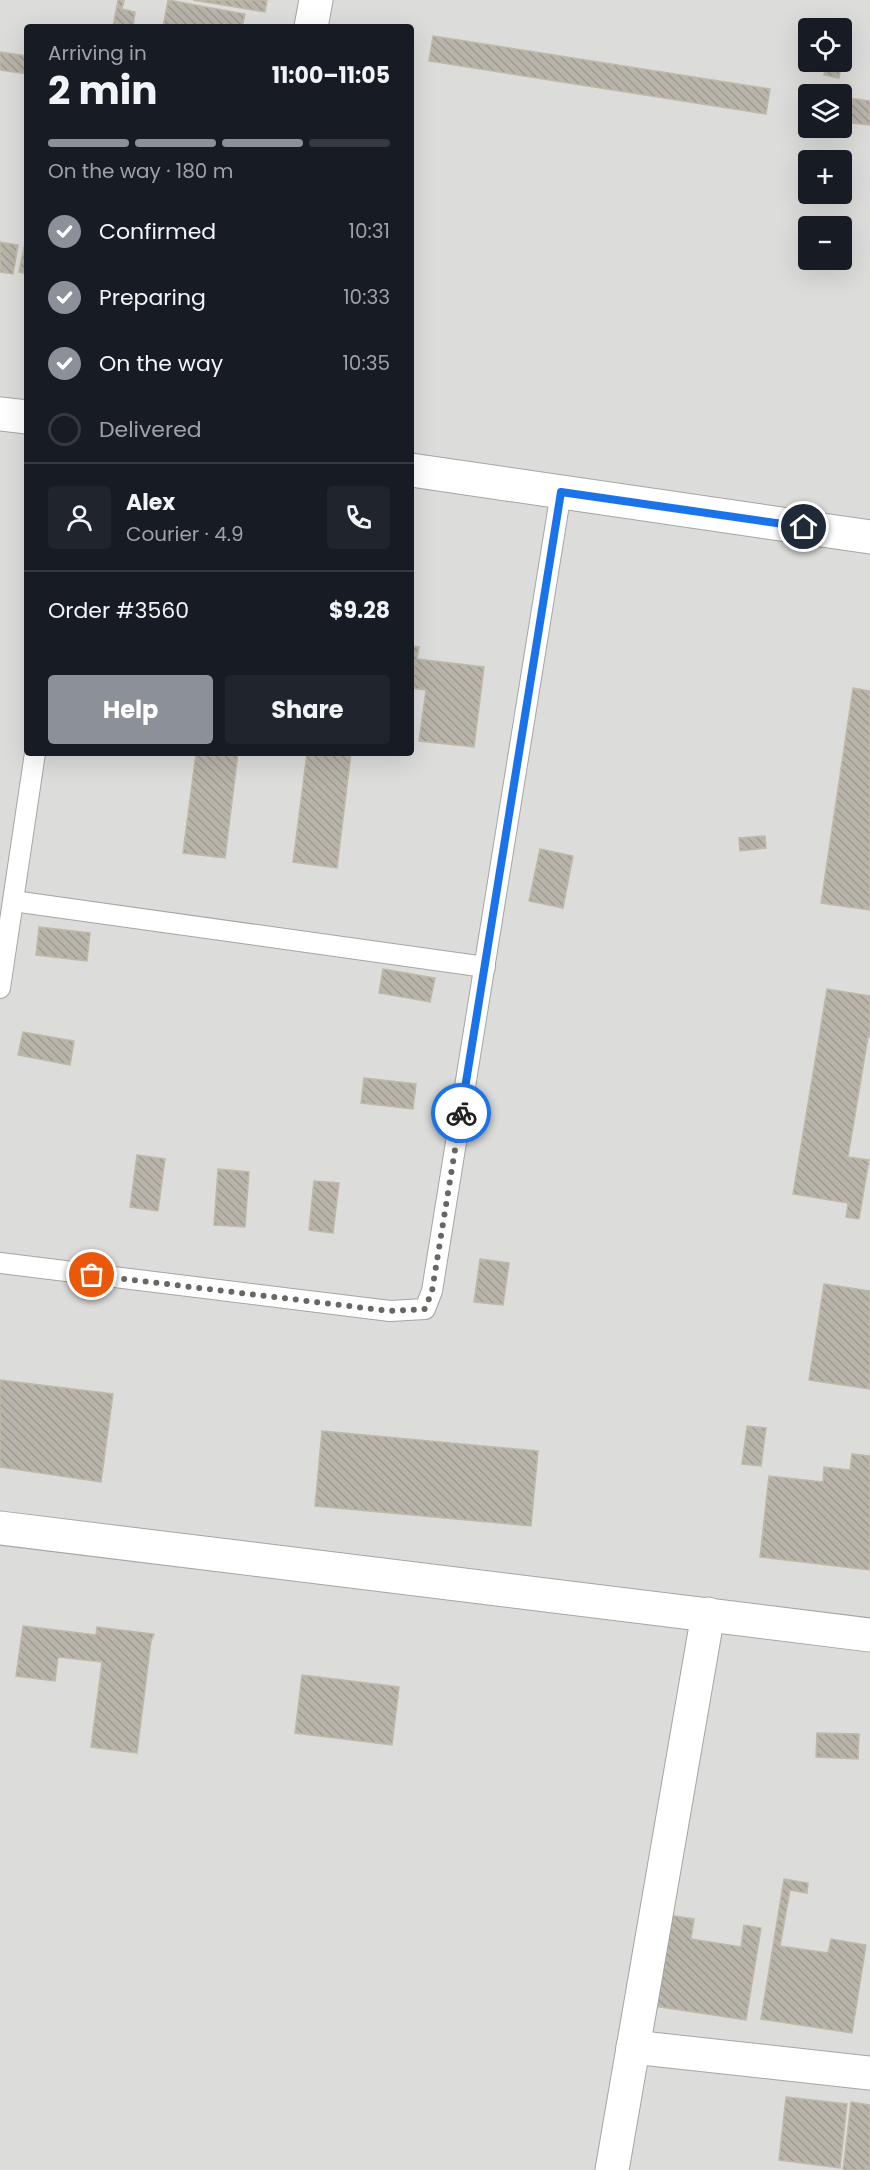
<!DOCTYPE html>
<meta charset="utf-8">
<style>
:root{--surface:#171b24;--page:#20242c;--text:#f1f3f6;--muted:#9ea1a6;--line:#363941;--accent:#8c9099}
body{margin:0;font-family:Poppins,sans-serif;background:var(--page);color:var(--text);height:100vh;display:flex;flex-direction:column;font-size:22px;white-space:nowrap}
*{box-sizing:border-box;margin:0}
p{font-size:20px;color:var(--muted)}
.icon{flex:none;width:33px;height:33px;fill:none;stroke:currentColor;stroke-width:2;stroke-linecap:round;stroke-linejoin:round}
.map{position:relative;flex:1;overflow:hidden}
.sheet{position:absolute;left:24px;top:24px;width:390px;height:732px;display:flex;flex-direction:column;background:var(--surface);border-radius:6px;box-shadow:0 6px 24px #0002}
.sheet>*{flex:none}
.controls{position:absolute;left:798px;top:18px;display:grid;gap:12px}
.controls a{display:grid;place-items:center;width:54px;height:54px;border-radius:6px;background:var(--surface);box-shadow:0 6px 24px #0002;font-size:30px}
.pin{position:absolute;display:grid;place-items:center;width:51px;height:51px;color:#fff;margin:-26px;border:3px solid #fff;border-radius:50%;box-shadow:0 2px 6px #0007}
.courier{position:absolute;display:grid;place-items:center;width:60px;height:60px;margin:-30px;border:4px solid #1a73e8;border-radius:50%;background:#fff;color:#222;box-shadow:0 2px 8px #0007}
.summary em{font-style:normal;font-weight:700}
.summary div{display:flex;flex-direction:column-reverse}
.summary{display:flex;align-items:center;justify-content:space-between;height:102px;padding:0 24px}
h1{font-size:39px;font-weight:700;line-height:45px}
.bar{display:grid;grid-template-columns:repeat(4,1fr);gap:9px 6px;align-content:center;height:72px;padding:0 24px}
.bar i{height:8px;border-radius:4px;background:var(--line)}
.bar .selected{background:var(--accent)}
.bar p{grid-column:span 4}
.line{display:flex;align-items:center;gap:15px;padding:0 24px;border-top:2px solid var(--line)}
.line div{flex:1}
.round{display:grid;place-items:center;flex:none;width:63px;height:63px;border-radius:6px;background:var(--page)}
ol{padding:0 24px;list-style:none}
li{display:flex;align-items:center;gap:18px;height:66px}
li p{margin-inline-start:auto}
li .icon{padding:6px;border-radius:50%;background:var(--accent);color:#fff;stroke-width:4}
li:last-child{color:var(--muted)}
li i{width:33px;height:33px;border:3px solid var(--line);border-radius:50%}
.action{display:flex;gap:12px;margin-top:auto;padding:12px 24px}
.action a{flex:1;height:69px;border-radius:6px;background:var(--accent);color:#fff;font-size:24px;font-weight:700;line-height:69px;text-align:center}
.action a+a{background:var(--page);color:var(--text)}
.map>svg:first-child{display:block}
</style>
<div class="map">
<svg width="870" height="2170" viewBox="0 0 870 2170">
<defs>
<pattern id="building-back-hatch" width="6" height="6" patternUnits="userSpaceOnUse" patternTransform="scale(1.5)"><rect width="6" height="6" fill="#b8b4aa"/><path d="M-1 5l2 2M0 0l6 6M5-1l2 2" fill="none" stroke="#9e9a92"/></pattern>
</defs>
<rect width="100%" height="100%" fill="#efeee5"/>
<path fill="#dcdcdb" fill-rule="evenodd" d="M0 0H870V2170H0ZM27 27H411V753H27ZM808 28H842V62H808ZM808 94H842V128H808ZM808 160H842V194H808ZM808 226H842V260H808Z"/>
<g fill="url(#building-back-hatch)" stroke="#c0b9a8" stroke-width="1.5">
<polygon points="118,0 124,0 122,9 135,12 133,27 113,27"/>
<polygon points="168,0 245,14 242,27 163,27"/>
<polygon points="193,0 267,0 265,12"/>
<polygon points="433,36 770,89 766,114 429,61"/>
<polygon points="842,48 844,49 839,78 824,75 827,62 842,62"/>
<polygon points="0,52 27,56 27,74 0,70"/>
<polygon points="842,97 870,101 870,125 842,122"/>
<polygon points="27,233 27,274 19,272"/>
<polygon points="0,242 18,245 13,274 0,272"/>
<polygon points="411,646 419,647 417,659 484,667 474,747 419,741 426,690 411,688"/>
<polygon points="853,688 870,691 870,910 821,903"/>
<polygon points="196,753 238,753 225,858 183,853"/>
<polygon points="307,753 351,753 337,868 293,862"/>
<polygon points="765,836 766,848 740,851 739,838"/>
<polygon points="540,849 573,856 563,908 529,901"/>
<polygon points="39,927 90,933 87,961 36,955"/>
<polygon points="383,969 435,978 430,1002 379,993"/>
<polygon points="827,989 870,996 870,1037 868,1037 848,1157 869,1160 859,1219 846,1217 848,1203 793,1194"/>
<polygon points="23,1032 74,1041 70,1065 18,1055"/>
<polygon points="364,1078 416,1084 413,1109 361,1103"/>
<polygon points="137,1155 165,1159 158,1211 130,1207"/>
<polygon points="218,1169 249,1172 245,1227 214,1225"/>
<polygon points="314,1181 339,1183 333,1233 309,1230"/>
<polygon points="480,1259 509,1263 503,1305 474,1302"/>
<polygon points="824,1284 870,1291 870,1389 809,1380"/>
<polygon points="0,1380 113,1394 101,1482 0,1467"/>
<polygon points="747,1426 766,1428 761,1466 742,1464"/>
<polygon points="322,1431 538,1451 531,1526 315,1506"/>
<polygon points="852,1454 870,1456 870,1570 760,1557 769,1476 823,1482 824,1467 850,1470"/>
<polygon points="23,1626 96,1635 97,1627 154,1634 151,1641 137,1753 91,1747 102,1662 58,1657 55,1681 16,1676"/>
<polygon points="302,1675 399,1687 392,1745 295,1733"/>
<polygon points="817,1733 859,1734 858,1759 816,1757"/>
<polygon points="784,1879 808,1883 807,1893 790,1890 780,1946 828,1953 831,1939 866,1945 852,2033 761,2019"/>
<polygon points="668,1915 694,1919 691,1939 741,1947 744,1925 761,1928 746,2020 654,2006"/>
<polygon points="786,2097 847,2104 840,2168 779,2160"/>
<polygon points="851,2102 870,2105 870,2170 843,2170"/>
</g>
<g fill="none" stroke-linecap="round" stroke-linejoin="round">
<g stroke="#a5a5a5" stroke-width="22">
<g id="service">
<polyline points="13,901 485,967"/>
<polyline points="0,988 35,753"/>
<polyline points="0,1263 390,1311 425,1309 432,1291 561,492"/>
</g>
</g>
<g stroke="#a5a5a5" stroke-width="35">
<g id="minor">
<polyline points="311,27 316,0"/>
<polyline points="0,1528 870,1635"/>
<polyline points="633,2047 870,2073"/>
<polyline points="612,2170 708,1614"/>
</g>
</g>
<g stroke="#a5a5a5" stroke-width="35">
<g id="tertiary">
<polyline points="0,414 27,417"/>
<polyline points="411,470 870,537"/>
</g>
</g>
<use href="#service" stroke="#fff" stroke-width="20"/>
<use href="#minor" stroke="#fff" stroke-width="33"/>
<use href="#tertiary" stroke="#fff" stroke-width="33"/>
</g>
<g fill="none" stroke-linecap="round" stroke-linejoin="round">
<polyline stroke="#676764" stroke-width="6" stroke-dasharray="0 10.8" points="92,1275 390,1311 425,1309 432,1291 461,1113"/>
<polyline stroke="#1a73e8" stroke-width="8" points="461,1113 561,492 804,527"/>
</g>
</svg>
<div class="controls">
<a><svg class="icon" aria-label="locate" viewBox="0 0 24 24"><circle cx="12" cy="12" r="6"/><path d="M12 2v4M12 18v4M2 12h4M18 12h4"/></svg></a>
<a><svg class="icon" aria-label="layers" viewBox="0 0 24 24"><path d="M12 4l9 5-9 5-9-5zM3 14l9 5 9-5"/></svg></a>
<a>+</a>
<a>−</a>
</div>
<div class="pin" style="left:92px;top:1275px;background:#ea580c"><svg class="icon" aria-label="bag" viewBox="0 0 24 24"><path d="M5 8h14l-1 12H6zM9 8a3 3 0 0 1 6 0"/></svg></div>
<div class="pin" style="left:804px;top:527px;background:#1f2937"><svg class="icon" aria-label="home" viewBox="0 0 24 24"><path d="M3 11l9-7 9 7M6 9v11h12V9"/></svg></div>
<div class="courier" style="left:461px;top:1113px"><svg class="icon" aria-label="bike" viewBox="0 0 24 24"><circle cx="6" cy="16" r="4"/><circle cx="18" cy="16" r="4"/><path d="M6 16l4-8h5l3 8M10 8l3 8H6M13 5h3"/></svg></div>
<section class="sheet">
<div class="summary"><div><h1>2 min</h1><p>Arriving in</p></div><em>11:00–11:05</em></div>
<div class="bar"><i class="selected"></i><i class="selected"></i><i class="selected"></i><i></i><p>On the way · 180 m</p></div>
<ol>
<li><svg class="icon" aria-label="check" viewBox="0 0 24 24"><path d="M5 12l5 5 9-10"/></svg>Confirmed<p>10:31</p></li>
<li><svg class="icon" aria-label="check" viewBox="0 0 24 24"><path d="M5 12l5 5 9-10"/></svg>Preparing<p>10:33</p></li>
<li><svg class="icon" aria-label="check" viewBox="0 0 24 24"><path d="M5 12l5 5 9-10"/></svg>On the way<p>10:35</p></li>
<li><i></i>Delivered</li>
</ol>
<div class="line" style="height:108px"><a class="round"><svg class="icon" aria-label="person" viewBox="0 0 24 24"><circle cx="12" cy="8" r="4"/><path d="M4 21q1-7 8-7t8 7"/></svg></a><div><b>Alex</b><p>Courier · 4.9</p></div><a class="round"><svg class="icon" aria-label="phone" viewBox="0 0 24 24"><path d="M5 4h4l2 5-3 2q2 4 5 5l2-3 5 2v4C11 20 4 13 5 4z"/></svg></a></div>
<div class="line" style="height:78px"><div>Order #3560</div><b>$9.28</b></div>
<div class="action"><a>Help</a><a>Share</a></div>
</section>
</div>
